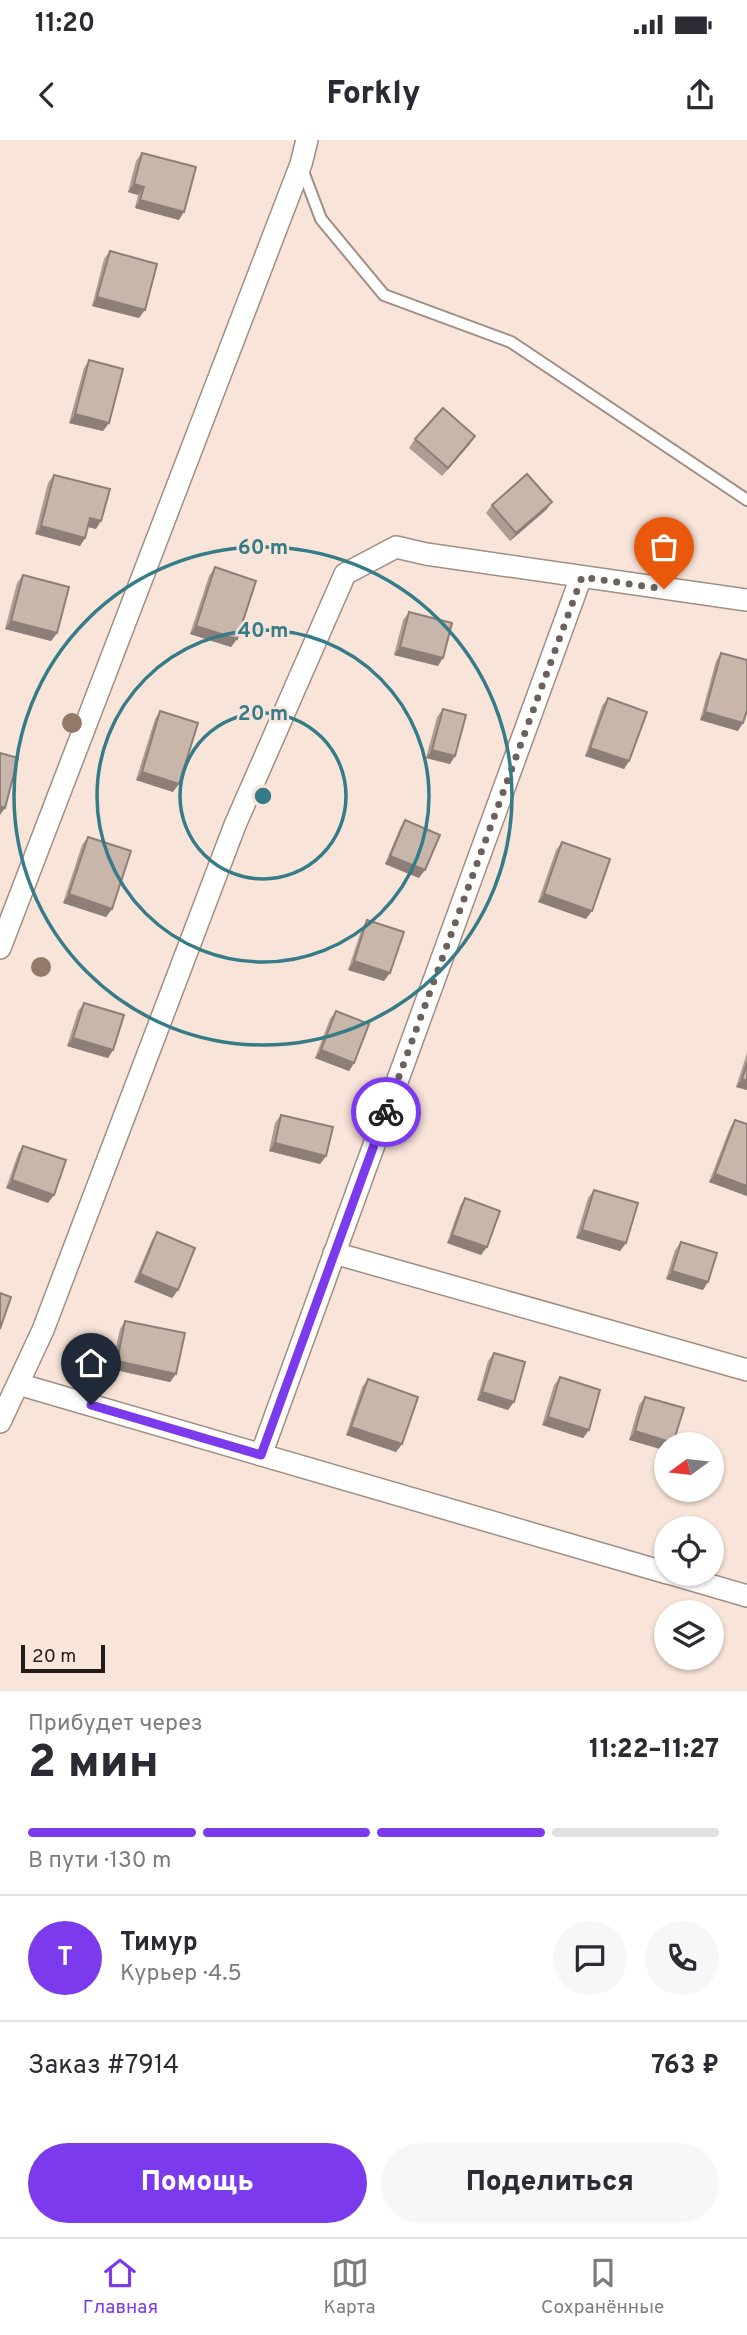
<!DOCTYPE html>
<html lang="ru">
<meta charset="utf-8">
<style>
:root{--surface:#fff;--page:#f7f7f7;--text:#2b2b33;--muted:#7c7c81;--line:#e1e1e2;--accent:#7c3aed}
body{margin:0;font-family:Overpass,sans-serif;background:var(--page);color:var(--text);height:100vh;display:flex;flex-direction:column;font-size:26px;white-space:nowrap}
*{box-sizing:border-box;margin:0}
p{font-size:23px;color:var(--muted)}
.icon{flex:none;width:38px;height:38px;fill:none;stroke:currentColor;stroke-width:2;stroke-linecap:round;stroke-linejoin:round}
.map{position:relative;height:1551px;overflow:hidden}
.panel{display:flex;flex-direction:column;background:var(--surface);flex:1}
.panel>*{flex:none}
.needle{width:46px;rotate:255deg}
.buttons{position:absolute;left:654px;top:1292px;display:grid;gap:14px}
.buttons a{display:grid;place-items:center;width:70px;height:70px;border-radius:50%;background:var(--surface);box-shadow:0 2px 5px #0004;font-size:35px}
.scale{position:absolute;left:21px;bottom:18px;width:84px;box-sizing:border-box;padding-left:7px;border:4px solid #221b17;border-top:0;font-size:19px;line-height:24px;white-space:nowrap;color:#221b17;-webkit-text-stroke:5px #f8e4d8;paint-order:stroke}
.pin{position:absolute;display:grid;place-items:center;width:60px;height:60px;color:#fff;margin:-72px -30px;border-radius:50% 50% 50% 0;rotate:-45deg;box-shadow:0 0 7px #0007}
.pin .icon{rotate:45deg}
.courier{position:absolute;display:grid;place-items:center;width:70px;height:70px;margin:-35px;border:5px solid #7c3aed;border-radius:50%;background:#fff;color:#222;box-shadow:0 2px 9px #0007}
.overview em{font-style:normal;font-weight:800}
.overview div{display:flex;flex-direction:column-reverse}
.overview{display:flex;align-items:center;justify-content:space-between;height:119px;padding:0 28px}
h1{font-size:46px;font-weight:800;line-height:52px}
.bar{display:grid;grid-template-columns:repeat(4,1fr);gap:10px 7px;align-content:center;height:84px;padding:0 28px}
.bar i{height:9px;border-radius:5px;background:var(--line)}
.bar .selected{background:var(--accent)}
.bar p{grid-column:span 4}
.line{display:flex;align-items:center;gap:18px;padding:0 28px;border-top:2px solid var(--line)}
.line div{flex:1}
.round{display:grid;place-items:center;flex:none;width:74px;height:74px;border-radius:37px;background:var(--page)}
.cta{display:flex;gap:14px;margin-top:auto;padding:14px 28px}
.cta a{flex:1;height:80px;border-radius:42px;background:var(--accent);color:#fff;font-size:28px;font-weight:800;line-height:80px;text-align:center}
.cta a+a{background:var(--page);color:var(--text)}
.status{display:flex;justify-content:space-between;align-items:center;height:49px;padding:0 35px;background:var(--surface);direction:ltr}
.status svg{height:19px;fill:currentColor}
header{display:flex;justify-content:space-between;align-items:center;height:91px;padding:0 28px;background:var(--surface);font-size:32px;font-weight:800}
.dock{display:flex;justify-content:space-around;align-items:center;height:98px;border-top:2px solid var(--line);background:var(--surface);font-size:19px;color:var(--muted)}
.dock a{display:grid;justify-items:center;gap:4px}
.dock .selected{color:var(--accent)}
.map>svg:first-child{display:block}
</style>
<div class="status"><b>11:20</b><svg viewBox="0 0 49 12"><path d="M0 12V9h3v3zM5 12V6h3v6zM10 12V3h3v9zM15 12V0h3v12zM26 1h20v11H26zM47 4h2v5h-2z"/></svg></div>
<header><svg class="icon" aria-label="back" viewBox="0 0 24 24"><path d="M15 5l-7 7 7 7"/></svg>Forkly<svg class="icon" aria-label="share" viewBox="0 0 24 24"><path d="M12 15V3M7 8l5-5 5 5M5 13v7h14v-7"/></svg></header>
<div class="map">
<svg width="747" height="1551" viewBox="0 0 747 1551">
<rect width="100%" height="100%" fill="#f8e4d8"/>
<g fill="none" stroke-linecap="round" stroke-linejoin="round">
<g stroke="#a08e83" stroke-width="14">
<polyline id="lane" points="301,26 321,79 384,155 511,202 747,360"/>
</g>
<g stroke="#a08e83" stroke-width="24">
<g id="street">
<polyline points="0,808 301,24 307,0"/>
<polyline points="334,1113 747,1230"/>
<polyline points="18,1244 667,1433"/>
<polyline points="0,1282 43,1190 235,685 345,434 396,407 426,414 747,460"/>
<polyline points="261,1315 581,437"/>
<polyline points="668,1433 747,1456"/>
</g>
</g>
<use href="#lane" stroke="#fff" stroke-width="10"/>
<use href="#street" stroke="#fff" stroke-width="21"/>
</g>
<g fill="#937967">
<circle cx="72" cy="583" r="10"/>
<circle cx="41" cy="827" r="10"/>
</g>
<g fill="#ad9d92">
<polygon points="142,13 179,80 135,68 138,55 128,52 136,21"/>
<polygon points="110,111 139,178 92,166 104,119"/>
<polygon points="89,220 109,283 103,291 69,283 84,228"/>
<polygon points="475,296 442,336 409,308 415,299"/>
<polygon points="54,335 96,389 88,387 85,398 80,406 35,394 48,343"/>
<polygon points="552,362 546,370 510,401 486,373 492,365"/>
<polygon points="215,427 237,499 231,507 190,494 209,436"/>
<polygon points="23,435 57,493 51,501 5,489 17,443"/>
<polygon points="409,472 438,526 394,515 403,480"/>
<polygon points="721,513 738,591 700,580 716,521"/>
<polygon points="608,558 629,621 624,629 585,616 602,566"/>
<polygon points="443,569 450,624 426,618 437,577"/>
<polygon points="160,571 173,652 136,640 155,579"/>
<polygon points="405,680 419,738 385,724 400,688"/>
<polygon points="88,697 112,769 106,777 63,763 82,705"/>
<polygon points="562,702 586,779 538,762 556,710"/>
<polygon points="367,780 384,841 348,830 362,788"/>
<polygon points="84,863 113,910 108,918 67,906 78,871"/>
<polygon points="336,871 354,923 349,931 315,918 330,879"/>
<polygon points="747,913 747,950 736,947"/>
<polygon points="281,975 326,1016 320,1024 269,1011 275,983"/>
<polygon points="735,980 747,1056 709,1042 730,988"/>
<polygon points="23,1006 48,1063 6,1048 18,1014"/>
<polygon points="594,1050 626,1103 620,1111 576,1098 588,1058"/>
<polygon points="465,1058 481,1115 447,1103 460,1066"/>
<polygon points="157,1092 178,1150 172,1158 134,1142 152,1100"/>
<polygon points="681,1102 703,1150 666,1139 675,1110"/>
<polygon points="125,1181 176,1234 170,1242 111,1229 120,1189"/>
<polygon points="494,1213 508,1270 477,1260 488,1221"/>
<polygon points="560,1237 589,1290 583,1298 542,1285 554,1245"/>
<polygon points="368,1239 402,1304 396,1312 346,1295 362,1247"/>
<polygon points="645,1257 673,1303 673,1304 629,1300 639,1265"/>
</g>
<g fill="#8d7f77">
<polygon points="134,44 144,47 138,55 128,52"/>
<polygon points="140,60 184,72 179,80 135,68"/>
<polygon points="97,157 145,170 139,178 92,166"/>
<polygon points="75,274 109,283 103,291 69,283"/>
<polygon points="475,296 470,304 442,336 448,328"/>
<polygon points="552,362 546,370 510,401 516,393"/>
<polygon points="90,378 101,381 96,389 85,386"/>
<polygon points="41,386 85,398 80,406 35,394"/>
<polygon points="11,481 57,493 51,501 5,489"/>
<polygon points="196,486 237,499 231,507 190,494"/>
<polygon points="400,507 443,518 438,526 394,515"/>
<polygon points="705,572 743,583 738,591 700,580"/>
<polygon points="590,608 629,621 624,629 585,616"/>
<polygon points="432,610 455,616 450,624 426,618"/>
<polygon points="142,632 179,644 173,652 136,640"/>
<polygon points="0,666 5,668 0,675"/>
<polygon points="390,716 425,730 419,738 385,724"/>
<polygon points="69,754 112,769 106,777 63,763"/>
<polygon points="544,754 592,771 586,779 538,762"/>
<polygon points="354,821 390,833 384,841 348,830"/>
<polygon points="73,898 113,910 108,918 67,906"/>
<polygon points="321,910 354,923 349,931 315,918"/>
<polygon points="742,939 747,941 747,950 736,947"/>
<polygon points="275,1003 326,1016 320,1024 269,1011"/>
<polygon points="715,1034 747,1046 747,1056 709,1042"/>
<polygon points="12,1040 54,1055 48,1063 6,1048"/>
<polygon points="582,1090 626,1103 620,1111 576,1098"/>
<polygon points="452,1095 487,1107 481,1115 447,1103"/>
<polygon points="672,1131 708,1142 703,1150 666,1139"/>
<polygon points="140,1134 178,1150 172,1158 134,1142"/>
<polygon points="117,1221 176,1234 170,1242 111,1229"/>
<polygon points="482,1252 514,1262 508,1270 477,1260"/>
<polygon points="548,1277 589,1290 583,1298 542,1285"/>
<polygon points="351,1287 402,1304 396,1312 346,1295"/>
<polygon points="635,1291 673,1303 667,1304 667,1311 629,1300"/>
</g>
<g fill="#c9b6aa" stroke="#8d7f77" stroke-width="2">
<polygon points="142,13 196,27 184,72 140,60 144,47 134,44"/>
<polygon points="110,111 157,124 145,170 97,157"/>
<polygon points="89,220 123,229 109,283 75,274"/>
<polygon points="443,268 475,296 448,328 415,299"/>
<polygon points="527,334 552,362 516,393 492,365"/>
<polygon points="54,335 110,349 101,381 90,378 85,398 41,386"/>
<polygon points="215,427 256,441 237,499 196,486"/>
<polygon points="23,435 69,447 57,493 11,481"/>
<polygon points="409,472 452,483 443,518 400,507"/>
<polygon points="721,513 747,520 747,570 743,583 705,572"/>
<polygon points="608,558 647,572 629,621 590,608"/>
<polygon points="443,569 466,575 455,616 432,610"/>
<polygon points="160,571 198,583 179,644 142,632"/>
<polygon points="0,613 18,618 5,668 0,666"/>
<polygon points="405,680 440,695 425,730 390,716"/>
<polygon points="88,697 131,711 112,769 69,754"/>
<polygon points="562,702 610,719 592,771 544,754"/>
<polygon points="367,780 404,792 390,833 354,821"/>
<polygon points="84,863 124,875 113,910 73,898"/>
<polygon points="336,871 369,884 354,923 321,910"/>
<polygon points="747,923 747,941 742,939"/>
<polygon points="281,975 333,987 326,1016 275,1003"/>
<polygon points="735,980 747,984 747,1046 715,1034"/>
<polygon points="23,1006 66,1020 54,1055 12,1040"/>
<polygon points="594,1050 638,1063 626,1103 582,1090"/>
<polygon points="465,1058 500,1071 487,1107 452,1095"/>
<polygon points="157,1092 195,1108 178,1150 140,1134"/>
<polygon points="681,1102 717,1113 708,1142 672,1131"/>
<polygon points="0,1153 11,1157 0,1189"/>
<polygon points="125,1181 185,1193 176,1234 117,1221"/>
<polygon points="494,1213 525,1222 514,1262 482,1252"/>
<polygon points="560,1237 600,1250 589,1290 548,1277"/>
<polygon points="368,1239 418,1257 402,1304 351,1287"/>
<polygon points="645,1257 684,1268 673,1303 635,1291"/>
</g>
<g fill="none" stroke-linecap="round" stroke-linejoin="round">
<polyline stroke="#6d615b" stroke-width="7" stroke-dasharray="0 12.6" points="386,972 582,437 664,449"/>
<polyline stroke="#7c3aed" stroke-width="9" points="91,1265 261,1315 386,972"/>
</g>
<g fill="none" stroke="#367c88" stroke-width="3.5">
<circle cx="263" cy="656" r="83"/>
<circle cx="263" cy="656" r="166"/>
<circle cx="263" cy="656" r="249"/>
</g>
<circle cx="263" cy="656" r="10" fill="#367c88" stroke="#f8e4d8" stroke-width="3.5"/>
<g font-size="21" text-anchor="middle" font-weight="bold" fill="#367c88" stroke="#f8e4d8" stroke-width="5" stroke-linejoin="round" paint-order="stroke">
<text x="263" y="414">60 m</text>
<text x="263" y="497">40 m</text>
<text x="263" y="580">20 m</text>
</g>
</svg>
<div class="buttons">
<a><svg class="needle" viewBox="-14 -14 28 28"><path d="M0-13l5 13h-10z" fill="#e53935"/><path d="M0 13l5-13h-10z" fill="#7c7c81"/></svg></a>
<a><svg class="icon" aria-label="locate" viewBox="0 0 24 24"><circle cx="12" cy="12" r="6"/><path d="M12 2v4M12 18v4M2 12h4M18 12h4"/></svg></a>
<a><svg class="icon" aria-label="layers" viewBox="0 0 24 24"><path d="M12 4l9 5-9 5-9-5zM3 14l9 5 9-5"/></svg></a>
</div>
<div class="scale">20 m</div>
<div class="pin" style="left:664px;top:449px;background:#ea580c"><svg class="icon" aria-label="bag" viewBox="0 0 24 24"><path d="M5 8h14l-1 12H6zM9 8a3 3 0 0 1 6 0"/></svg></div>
<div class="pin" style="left:91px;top:1265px;background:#1f2937"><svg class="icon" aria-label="home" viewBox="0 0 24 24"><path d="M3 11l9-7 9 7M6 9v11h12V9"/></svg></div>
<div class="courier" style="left:386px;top:972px"><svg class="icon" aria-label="bike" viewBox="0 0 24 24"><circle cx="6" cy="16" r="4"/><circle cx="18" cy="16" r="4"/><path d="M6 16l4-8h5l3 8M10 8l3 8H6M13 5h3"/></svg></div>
</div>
<section class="panel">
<div class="overview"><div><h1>2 мин</h1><p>Прибудет через</p></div><em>11:22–11:27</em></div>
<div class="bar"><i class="selected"></i><i class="selected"></i><i class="selected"></i><i></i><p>В пути · 130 m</p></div>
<div class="line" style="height:126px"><b class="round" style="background:var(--accent);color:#fff">Т</b><div><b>Тимур</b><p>Курьер · 4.5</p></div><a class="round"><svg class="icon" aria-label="chat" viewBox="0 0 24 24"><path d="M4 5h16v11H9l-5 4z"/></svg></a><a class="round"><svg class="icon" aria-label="phone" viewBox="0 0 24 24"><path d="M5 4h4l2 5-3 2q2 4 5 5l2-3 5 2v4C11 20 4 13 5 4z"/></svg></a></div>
<div class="line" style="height:91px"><div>Заказ #7914</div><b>763 ₽</b></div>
<div class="cta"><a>Помощь</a><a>Поделиться</a></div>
</section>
<nav class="dock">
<a class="selected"><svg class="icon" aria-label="home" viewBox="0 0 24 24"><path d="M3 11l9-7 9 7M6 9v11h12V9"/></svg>Главная</a>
<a><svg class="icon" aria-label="map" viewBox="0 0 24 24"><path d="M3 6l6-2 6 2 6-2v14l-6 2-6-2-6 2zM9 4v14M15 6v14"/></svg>Карта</a>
<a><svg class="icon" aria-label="saved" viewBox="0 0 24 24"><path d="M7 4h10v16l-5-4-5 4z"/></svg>Сохранённые</a>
</nav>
